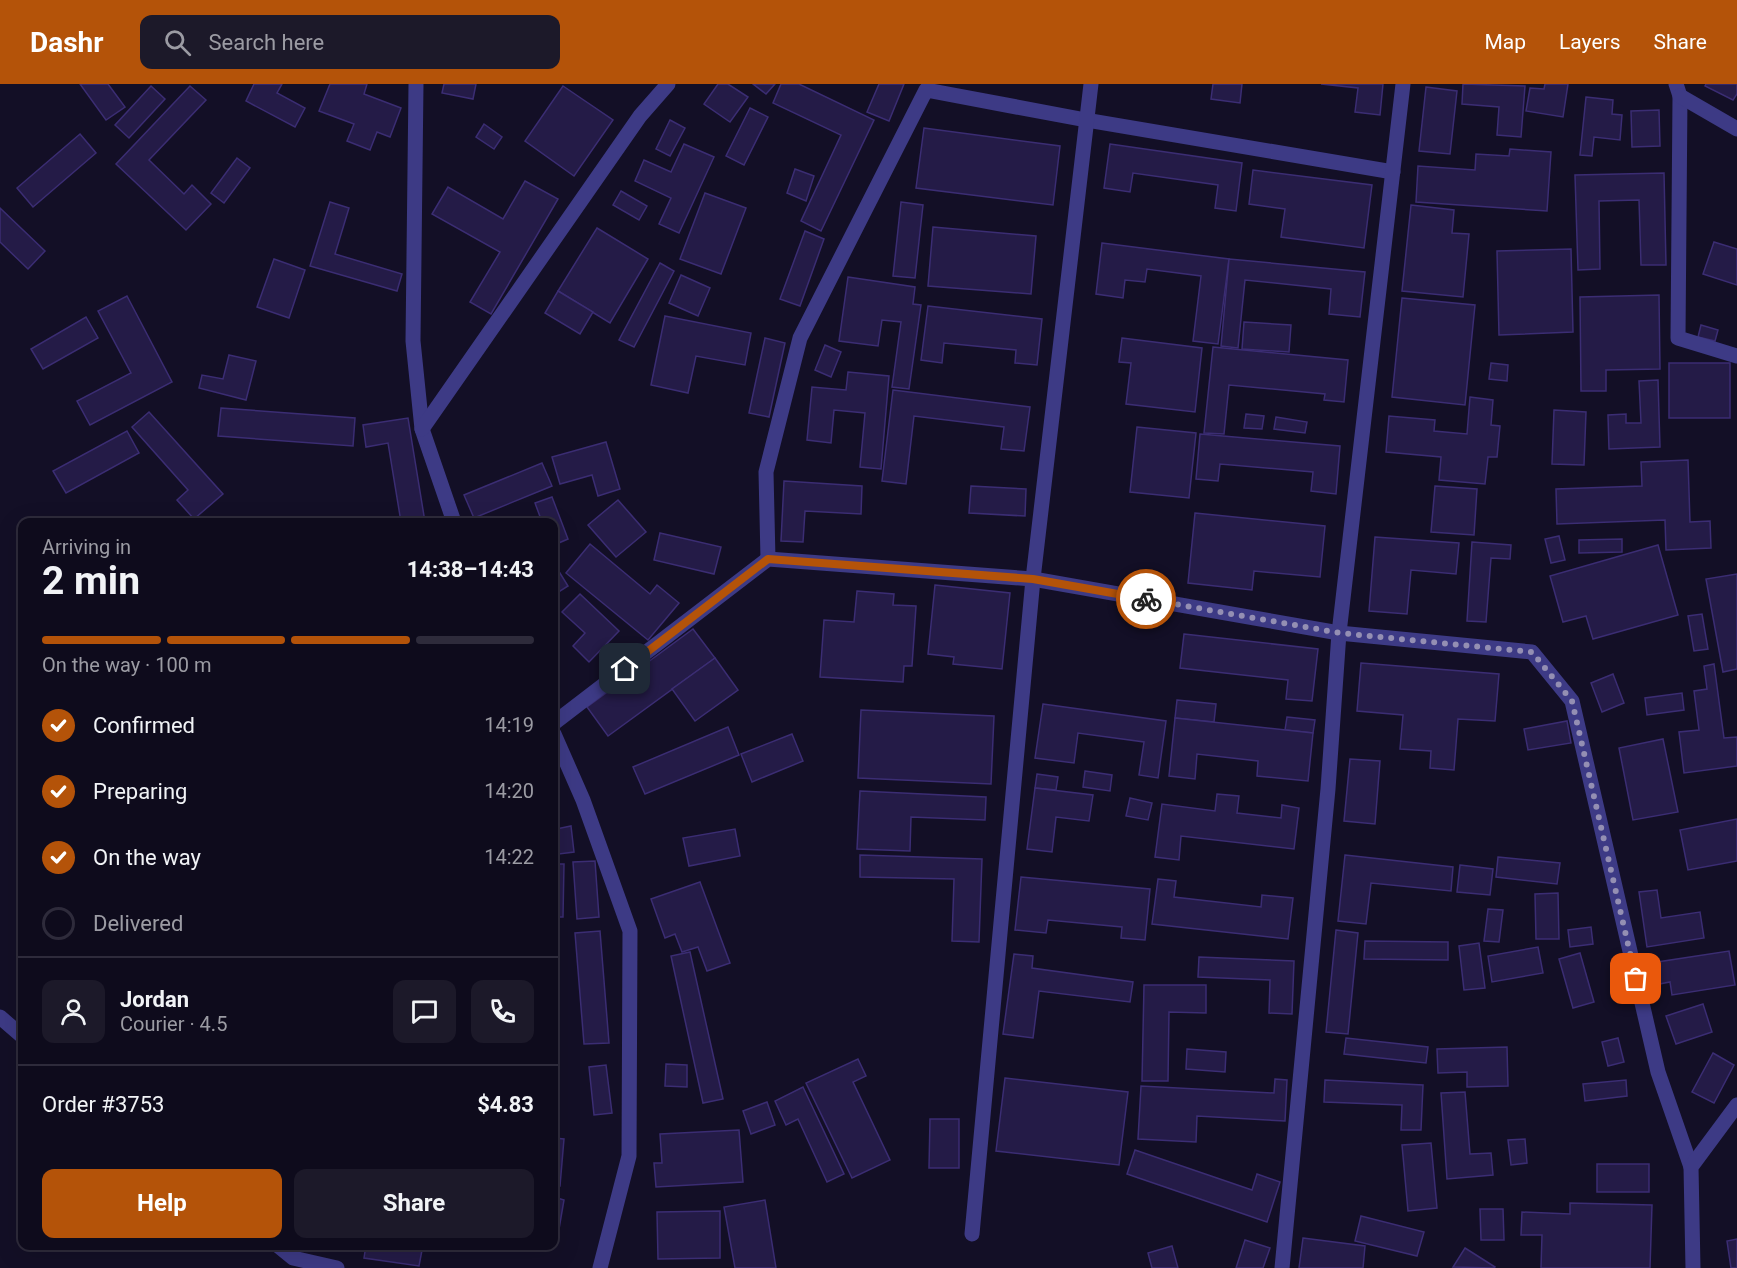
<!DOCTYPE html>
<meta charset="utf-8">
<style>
:root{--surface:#0e0b1c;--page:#1c1929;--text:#f1f3f6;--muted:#9b9ba3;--line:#2e2b3b;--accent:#b45309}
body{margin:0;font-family:Roboto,sans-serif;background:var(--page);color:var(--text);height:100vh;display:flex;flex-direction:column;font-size:22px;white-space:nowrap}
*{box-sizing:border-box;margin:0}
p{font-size:20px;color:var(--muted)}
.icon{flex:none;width:33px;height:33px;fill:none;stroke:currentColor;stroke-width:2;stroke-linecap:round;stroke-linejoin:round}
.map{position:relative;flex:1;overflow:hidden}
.sheet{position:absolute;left:18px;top:434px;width:540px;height:732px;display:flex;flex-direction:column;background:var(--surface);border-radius:12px;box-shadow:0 6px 24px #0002,0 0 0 2px var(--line)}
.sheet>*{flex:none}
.pin{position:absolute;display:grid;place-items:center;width:51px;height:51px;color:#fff;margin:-26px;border-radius:12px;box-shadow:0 3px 9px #0006}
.courier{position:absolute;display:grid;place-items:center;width:60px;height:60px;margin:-30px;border:4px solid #b45309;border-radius:50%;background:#fff;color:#222;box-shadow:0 2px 8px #0007}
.summary em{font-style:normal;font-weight:700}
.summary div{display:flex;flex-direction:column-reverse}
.summary{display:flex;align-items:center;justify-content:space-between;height:102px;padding:0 24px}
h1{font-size:39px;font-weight:700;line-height:45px}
.bar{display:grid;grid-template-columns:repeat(4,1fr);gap:9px 6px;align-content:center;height:72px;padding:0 24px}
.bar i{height:8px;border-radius:4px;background:var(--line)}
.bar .active{background:var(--accent)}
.bar p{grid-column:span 4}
.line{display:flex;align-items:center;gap:15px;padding:0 24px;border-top:2px solid var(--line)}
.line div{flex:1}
.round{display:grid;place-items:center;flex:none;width:63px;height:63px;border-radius:12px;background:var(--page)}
ol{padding:0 24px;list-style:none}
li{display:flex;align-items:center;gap:18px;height:66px}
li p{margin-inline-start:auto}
li .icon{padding:6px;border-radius:50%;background:var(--accent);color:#fff;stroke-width:4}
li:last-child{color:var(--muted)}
li i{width:33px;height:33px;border:3px solid var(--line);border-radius:50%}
.action{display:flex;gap:12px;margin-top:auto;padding:12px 24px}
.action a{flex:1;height:69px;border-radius:12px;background:var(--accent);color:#fff;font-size:24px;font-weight:700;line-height:69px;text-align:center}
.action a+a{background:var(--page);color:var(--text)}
header{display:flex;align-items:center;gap:36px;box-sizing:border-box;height:84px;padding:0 30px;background:var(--accent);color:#fff}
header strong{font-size:28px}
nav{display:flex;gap:33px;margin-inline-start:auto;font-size:21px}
.search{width:420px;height:54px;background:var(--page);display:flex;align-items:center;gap:15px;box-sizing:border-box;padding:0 21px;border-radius:12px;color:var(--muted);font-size:22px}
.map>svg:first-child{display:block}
</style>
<header>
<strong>Dashr</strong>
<div class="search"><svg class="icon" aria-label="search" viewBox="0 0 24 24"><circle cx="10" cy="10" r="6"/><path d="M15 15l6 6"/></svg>Search here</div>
<nav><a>Map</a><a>Layers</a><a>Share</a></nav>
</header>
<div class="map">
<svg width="1737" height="1184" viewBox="0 0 1737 1184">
<rect width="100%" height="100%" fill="#130f26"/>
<g fill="#241b47" stroke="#3b2d73" stroke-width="1.5">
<polygon points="80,0 108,0 125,23 106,36"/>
<polygon points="254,0 282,0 277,9 305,24 295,43 246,17"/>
<polygon points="330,0 367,0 364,10 401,24 390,53 377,48 370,66 347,57 354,40 319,27"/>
<polygon points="444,0 476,0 473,15 442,9"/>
<polygon points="718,0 728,0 748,13 730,38 704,20"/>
<polygon points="753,0 775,0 766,10"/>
<polygon points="781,0 799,0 874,36 821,147 801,137 841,51 773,19"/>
<polygon points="879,0 904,0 889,37 867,28"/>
<polygon points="1213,0 1242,0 1240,19 1211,15"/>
<polygon points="1321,0 1383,0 1380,31 1355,28 1358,4"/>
<polygon points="1463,0 1525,2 1521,53 1497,51 1499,23 1462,20"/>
<polygon points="1545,0 1568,0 1563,33 1526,27 1530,4 1544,5"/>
<polygon points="1706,0 1737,0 1737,10 1733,16 1705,2"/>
<polygon points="151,2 165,15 129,54 115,41"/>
<polygon points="190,2 206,16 149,76 184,110 192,101 211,120 186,146 116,80"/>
<polygon points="563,2 613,36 574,92 525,57"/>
<polygon points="1426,3 1457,7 1450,70 1419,67"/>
<polygon points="1586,13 1613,16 1612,30 1622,31 1620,56 1594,53 1592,72 1580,71"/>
<polygon points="750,24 768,33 744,81 726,72"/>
<polygon points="1659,26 1660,62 1632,63 1631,27"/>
<polygon points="670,36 685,44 670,72 656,65"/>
<polygon points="484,40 502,53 494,65 476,53"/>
<polygon points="924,44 1060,62 1053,121 916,104"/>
<polygon points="80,50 96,69 33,123 17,104"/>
<polygon points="684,60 714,73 679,149 659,140 671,114 635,97 644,76 671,88"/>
<polygon points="1110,60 1242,79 1236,127 1215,124 1218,101 1133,89 1130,108 1104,104"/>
<polygon points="1510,65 1551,68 1547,127 1416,118 1418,82 1475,86 1476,70 1509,72"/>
<polygon points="237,74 250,84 224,119 211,109"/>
<polygon points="795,85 814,92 806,117 787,109"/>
<polygon points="1253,86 1372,101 1364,164 1281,153 1285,125 1249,120"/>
<polygon points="1664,89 1666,181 1641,181 1639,116 1599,117 1600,185 1578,186 1575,91"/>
<polygon points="525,97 558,115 491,230 470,218 500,168 432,130 448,103 503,135"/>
<polygon points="621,107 647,122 639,136 613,121"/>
<polygon points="705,109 746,124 721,190 680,175"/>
<polygon points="330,118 349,124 335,170 402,190 397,207 310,182"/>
<polygon points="901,118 923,121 915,194 893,192"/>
<polygon points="1411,121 1454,126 1452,149 1469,150 1463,213 1402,207"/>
<polygon points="0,124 45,167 28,185 0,158"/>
<polygon points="933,143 1036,152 1031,210 928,202"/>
<polygon points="597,144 648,175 610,239 558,207"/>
<polygon points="805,147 824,155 800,222 780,215"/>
<polygon points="1714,158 1737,165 1737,201 1703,190"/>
<polygon points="1102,159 1229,175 1218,260 1193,257 1201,192 1147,185 1145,198 1125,196 1123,214 1096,210"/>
<polygon points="1571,165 1573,248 1499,251 1497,167"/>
<polygon points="274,175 305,186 289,234 257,223"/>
<polygon points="1229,175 1365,188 1360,233 1329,230 1331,205 1245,196 1238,264 1221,262"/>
<polygon points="660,179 674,187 634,263 619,256"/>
<polygon points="681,191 710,204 698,232 669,219"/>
<polygon points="848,193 915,203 913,220 921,221 909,305 892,303 901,238 882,236 878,262 839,257"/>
<polygon points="558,207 593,228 580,250 545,229"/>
<polygon points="1659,211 1660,285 1606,286 1606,307 1581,307 1580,213"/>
<polygon points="127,212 172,298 90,341 77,317 131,289 98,227"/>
<polygon points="1402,214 1475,221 1465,321 1392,313"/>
<polygon points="928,222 1042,235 1037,281 1015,279 1016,266 944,259 942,279 921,276"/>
<polygon points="665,232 751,249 745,281 696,272 688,309 651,301"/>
<polygon points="86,233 98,254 43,285 31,265"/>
<polygon points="1244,238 1291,241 1289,268 1242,265"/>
<polygon points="1701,241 1718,246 1715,257 1698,253"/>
<polygon points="765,254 785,259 769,333 749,329"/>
<polygon points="1122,254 1202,264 1195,328 1126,320 1131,279 1119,278"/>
<polygon points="825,261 841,268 831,293 815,286"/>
<polygon points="1213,263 1348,276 1344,318 1324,316 1325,310 1229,301 1224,350 1204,349"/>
<polygon points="229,271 256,277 246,316 199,304 202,291 223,295"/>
<polygon points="1491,279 1508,281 1507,297 1489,295"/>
<rect x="1669" y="279" width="61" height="55"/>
<polygon points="848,288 889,292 881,385 860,383 865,329 834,326 831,359 807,356 812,303 846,306"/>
<polygon points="1658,296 1660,363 1609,365 1608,331 1626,330 1626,339 1641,339 1639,297"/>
<polygon points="893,306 1030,323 1024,367 1001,365 1004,343 914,332 906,400 882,397"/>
<polygon points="1470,313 1493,316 1491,341 1500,342 1497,373 1488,373 1485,400 1439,396 1441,373 1386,368 1389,332 1435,336 1434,347 1467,350"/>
<polygon points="221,324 355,334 353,362 218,352"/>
<polygon points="1554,326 1586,328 1584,381 1552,380"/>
<polygon points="149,328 223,410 194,435 177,416 188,406 132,343"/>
<polygon points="1246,330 1264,332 1262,345 1244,344"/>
<polygon points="1276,333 1307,338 1305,349 1274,345"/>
<polygon points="408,334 425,438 401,438 388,359 366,363 363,341"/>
<polygon points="1137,343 1196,349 1189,414 1130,408"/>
<polygon points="127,347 139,369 66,409 53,387"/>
<polygon points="1200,350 1340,362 1336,410 1311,407 1313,388 1220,380 1218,397 1196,395"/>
<polygon points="606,358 620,405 598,412 592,391 560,400 552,373"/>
<polygon points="1688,376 1690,438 1710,437 1711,464 1666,466 1665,436 1557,440 1556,405 1642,402 1641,378"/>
<polygon points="542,379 552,402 474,434 464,411"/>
<polygon points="784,397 862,402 861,430 805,427 803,458 781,457"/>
<polygon points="971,402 1026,405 1025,432 969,429"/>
<polygon points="1435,402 1477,405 1474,451 1431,448"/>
<polygon points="552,413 568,455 554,461 554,438 542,438 535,419"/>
<polygon points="618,416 646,448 616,473 588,441"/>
<polygon points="1195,429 1325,442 1320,493 1254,487 1252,506 1188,499"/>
<polygon points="660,449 721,463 714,490 654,476"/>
<polygon points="1559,452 1565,476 1551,479 1545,455"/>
<polygon points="1375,453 1459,459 1456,490 1411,486 1407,530 1369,527"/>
<polygon points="1622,455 1622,468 1579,469 1579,456"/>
<polygon points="1472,458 1511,461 1510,475 1491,474 1486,538 1467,537"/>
<polygon points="590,460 650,510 657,501 679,519 648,556 566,489"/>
<polygon points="1658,461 1678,531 1593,555 1586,532 1563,538 1550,492"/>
<polygon points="555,481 568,502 554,511 554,483"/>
<polygon points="1737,490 1737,585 1723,588 1706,495"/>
<polygon points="935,501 1010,509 1002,585 953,580 954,573 928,570"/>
<polygon points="857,507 894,510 893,521 916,522 912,582 904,582 903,598 820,593 824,536 854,538"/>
<polygon points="580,510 619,547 589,578 573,562 585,549 562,528"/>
<polygon points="1702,530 1708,565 1694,567 1688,532"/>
<polygon points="693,545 715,574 608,652 587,623"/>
<polygon points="1184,550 1318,565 1312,617 1286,615 1288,596 1180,584"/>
<polygon points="715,574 738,606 695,637 672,605"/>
<polygon points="1361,579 1499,590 1495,637 1458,635 1454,686 1430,684 1431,667 1400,665 1403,631 1357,627"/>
<polygon points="1714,580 1724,654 1737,653 1737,682 1684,689 1679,648 1699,646 1694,607 1707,605 1704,582"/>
<polygon points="1613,590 1624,619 1602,628 1591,599"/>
<polygon points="1682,609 1684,626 1647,631 1645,614"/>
<polygon points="1177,616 1216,620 1214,638 1175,634"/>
<polygon points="1043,620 1166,637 1158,694 1139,691 1144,658 1078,649 1074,679 1035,674"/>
<polygon points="861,626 994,632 991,700 858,694"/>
<polygon points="1287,633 1315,636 1313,649 1285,646"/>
<polygon points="1175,634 1313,649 1308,697 1257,692 1258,677 1197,670 1195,695 1169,692"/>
<polygon points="1567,637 1571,659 1528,666 1524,645"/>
<polygon points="728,643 739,671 645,710 633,683"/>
<polygon points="792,650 803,677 752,698 741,670"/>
<polygon points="1663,655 1678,728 1633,736 1619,664"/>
<polygon points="1350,675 1380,677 1375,740 1344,737"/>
<polygon points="1085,687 1112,691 1110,707 1083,703"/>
<polygon points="1037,690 1058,693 1056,706 1035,704"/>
<polygon points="1035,704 1093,711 1089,737 1056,733 1052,768 1027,765"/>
<polygon points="860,707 986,713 985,736 911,733 910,767 857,765"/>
<polygon points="1217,710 1239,712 1237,729 1281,734 1282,721 1299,724 1294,765 1181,752 1179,776 1155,773 1162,720 1215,727"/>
<polygon points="1130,714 1152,719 1148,736 1126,732"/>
<polygon points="1737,735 1737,777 1688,786 1680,746"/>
<polygon points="571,742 574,768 559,770 556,745"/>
<polygon points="735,745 740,772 689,782 683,754"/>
<polygon points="860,771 982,775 979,858 952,857 954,795 860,793"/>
<polygon points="1345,771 1453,783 1451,807 1371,799 1366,840 1338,837"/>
<polygon points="1498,773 1560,779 1557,800 1496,793"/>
<polygon points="595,777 599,833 577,835 573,778"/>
<polygon points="554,780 564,780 563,833 554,833"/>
<polygon points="1460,781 1493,785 1490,811 1457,808"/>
<polygon points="1021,793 1150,805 1145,856 1121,854 1122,843 1048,836 1046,849 1015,846"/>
<polygon points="1158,795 1176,797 1174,813 1261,823 1262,811 1293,814 1288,855 1152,840"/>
<polygon points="700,798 730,879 707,887 698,863 682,868 675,850 665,854 651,815"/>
<polygon points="1657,806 1661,834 1700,828 1704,854 1647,863 1639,808"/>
<polygon points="1558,809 1559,855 1536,855 1535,810"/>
<polygon points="1488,825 1503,826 1499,858 1484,857"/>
<polygon points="1591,843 1593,860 1570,863 1568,846"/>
<polygon points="1336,846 1358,849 1348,950 1326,948"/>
<polygon points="600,847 609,959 584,960 575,849"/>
<polygon points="1365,857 1448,858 1448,876 1364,875"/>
<polygon points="1479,859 1485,904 1464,906 1459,862"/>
<polygon points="1538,863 1543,889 1492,898 1488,872"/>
<polygon points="1729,867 1735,901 1672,911 1670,898 1654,901 1651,879"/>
<polygon points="690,868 723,1015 703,1019 671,872"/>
<polygon points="1580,869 1594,918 1573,924 1559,875"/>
<polygon points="1014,870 1033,872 1032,884 1133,898 1130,918 1039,907 1033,954 1003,950"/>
<polygon points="1199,873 1294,877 1292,930 1269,929 1270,896 1198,893"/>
<polygon points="1144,901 1206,901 1206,929 1169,928 1168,997 1142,997"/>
<polygon points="1703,920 1712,948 1676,960 1666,932"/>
<polygon points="1346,954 1428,963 1426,979 1344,970"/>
<polygon points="1618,954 1624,978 1608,982 1602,958"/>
<polygon points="1507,963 1508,1002 1467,1003 1467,988 1438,989 1437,965"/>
<polygon points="1187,965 1226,968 1225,988 1186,985"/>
<polygon points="1713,969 1734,981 1714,1019 1692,1008"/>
<polygon points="858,975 866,992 853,998 890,1076 852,1094 806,999"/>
<polygon points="666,980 687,981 687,1003 665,1002"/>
<polygon points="606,981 612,1029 594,1031 589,983"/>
<polygon points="1005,994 1128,1008 1119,1081 996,1067"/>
<polygon points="1275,995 1287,996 1285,1037 1197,1032 1196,1058 1138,1055 1141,1002 1274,1009"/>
<polygon points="1325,996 1423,1001 1421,1046 1401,1046 1402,1021 1324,1018"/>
<polygon points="1626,996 1627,1012 1585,1017 1583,1000"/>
<polygon points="803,1003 844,1090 827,1098 798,1035 786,1041 775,1017"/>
<polygon points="1465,1008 1470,1070 1491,1069 1493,1091 1447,1095 1441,1009"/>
<polygon points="767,1018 775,1041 751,1050 743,1027"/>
<polygon points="930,1035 959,1035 959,1084 929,1084"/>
<polygon points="739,1046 743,1098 656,1103 654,1079 662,1079 660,1050"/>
<polygon points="554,1054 564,1055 560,1102 554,1102"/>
<polygon points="1525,1055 1527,1079 1511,1081 1508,1056"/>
<polygon points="1431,1059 1437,1124 1408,1127 1402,1061"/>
<polygon points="1135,1066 1252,1106 1257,1090 1280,1098 1267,1138 1127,1090"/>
<rect x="1597" y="1080" width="52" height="28"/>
<polygon points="554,1113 564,1116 559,1145 554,1144"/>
<polygon points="765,1116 776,1184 735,1184 724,1123"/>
<polygon points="1570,1119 1652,1121 1650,1184 1541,1184 1542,1151 1521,1151 1522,1128 1570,1130"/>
<polygon points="1480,1125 1503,1125 1504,1156 1481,1156"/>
<polygon points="720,1127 720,1174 658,1175 657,1128"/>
<polygon points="1361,1132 1424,1148 1417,1172 1355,1157"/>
<polygon points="1303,1154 1365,1162 1363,1184 1299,1184"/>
<polygon points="1737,1155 1737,1184 1731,1184 1727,1157"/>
<polygon points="1245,1156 1270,1164 1263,1184 1236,1184"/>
<polygon points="366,1161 423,1161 419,1182 364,1174"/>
<polygon points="1172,1162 1178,1184 1152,1184 1148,1169"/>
<polygon points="1465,1164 1495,1183 1494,1184 1453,1183"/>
</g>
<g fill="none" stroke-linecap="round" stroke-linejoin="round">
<g stroke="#3d3a85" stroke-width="15">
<polyline points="416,0 413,257 422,345 454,438"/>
<polyline points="1676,0 1680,12 1678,254 1737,272"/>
<polyline points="1680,12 1737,45"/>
<polyline points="422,345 640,32 668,0"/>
<polyline points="768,475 766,388 800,254 926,6 1086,36 1393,88"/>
<polyline points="554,639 768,475 1033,495 1339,549 1532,568 1572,617 1658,988 1691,1083"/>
<polyline points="554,650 583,716 630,847 629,1072 600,1184"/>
<polyline points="0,933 22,952"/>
<polyline points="972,1150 1033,495 1091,0"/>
<polyline points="277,1161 293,1174 337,1184"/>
<polyline points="1282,1184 1328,705 1339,549 1403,0"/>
<polyline points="1693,1184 1691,1083 1737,1021"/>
</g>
</g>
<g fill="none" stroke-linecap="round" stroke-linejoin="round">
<polyline stroke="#948fb3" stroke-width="6" stroke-dasharray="0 10.8" points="1146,515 1340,549 1532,568 1572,617 1636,895"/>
<polyline stroke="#b45309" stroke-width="8" points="625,585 768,475 1033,495 1146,515"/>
</g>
</svg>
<div class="pin" style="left:1636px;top:895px;background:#ea580c"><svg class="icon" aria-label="bag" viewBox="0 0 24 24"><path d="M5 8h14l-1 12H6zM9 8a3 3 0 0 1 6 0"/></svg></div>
<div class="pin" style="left:625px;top:585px;background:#1f2937"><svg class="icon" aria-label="home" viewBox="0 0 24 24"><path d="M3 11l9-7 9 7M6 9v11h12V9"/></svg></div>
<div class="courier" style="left:1146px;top:515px"><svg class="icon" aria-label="bike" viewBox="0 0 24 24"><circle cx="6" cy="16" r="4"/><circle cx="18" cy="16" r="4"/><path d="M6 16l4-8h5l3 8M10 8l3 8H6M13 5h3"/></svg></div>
<section class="sheet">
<div class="summary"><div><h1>2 min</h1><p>Arriving in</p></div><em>14:38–14:43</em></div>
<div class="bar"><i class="active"></i><i class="active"></i><i class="active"></i><i></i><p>On the way · 100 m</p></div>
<ol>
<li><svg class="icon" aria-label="check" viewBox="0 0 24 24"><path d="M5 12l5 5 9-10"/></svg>Confirmed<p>14:19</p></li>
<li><svg class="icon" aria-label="check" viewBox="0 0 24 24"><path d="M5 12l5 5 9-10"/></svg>Preparing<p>14:20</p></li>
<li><svg class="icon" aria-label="check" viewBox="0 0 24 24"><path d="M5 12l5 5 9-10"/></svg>On the way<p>14:22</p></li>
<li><i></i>Delivered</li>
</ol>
<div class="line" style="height:108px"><a class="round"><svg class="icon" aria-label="person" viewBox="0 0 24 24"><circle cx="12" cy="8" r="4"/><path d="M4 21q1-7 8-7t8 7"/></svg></a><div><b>Jordan</b><p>Courier · 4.5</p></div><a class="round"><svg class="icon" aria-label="chat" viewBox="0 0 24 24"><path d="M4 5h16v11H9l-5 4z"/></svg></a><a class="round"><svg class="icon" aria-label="phone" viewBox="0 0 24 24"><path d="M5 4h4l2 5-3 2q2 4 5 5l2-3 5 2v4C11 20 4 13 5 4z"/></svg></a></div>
<div class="line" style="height:78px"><div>Order #3753</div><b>$4.83</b></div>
<div class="action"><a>Help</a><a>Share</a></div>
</section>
</div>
